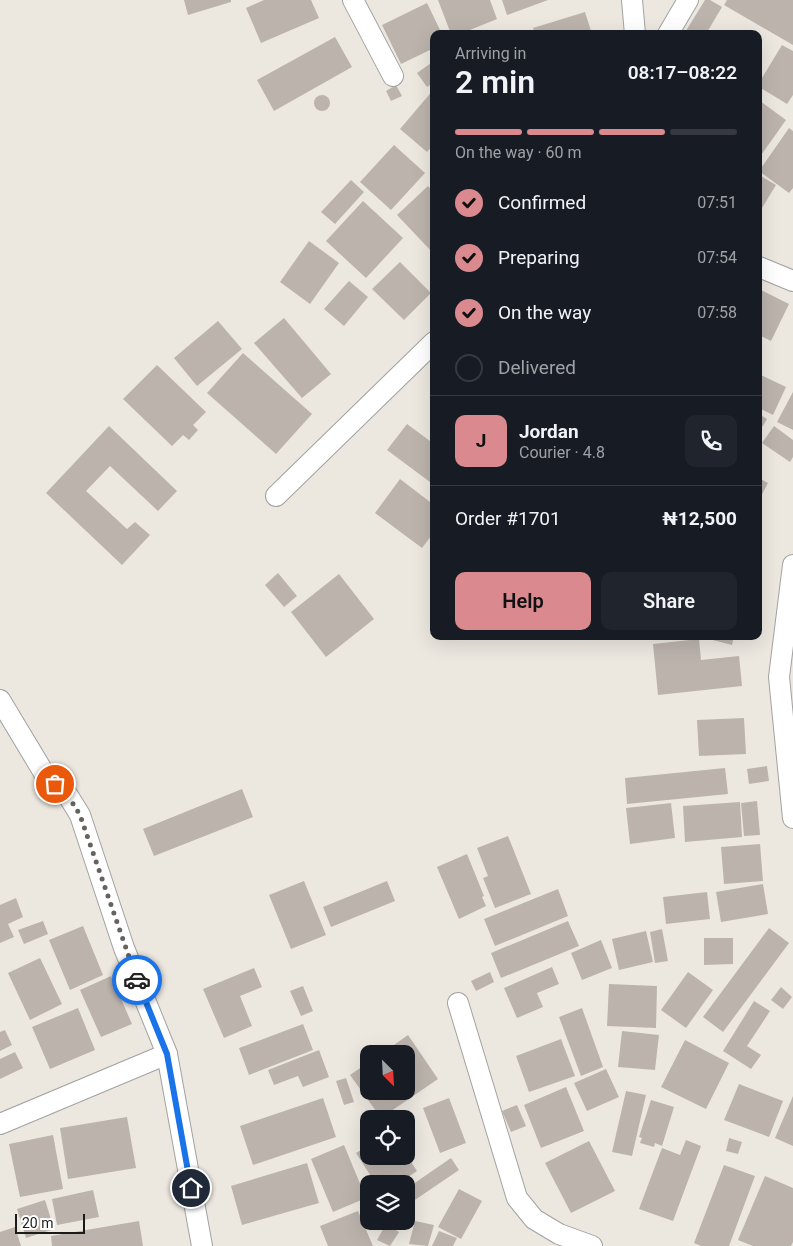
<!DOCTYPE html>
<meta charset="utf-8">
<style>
:root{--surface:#171b24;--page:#20242c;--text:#f1f3f6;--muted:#9ea1a6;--line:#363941;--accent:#da898e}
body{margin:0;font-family:Roboto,sans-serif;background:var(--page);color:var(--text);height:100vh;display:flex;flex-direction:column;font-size:19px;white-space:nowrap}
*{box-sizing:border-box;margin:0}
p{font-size:16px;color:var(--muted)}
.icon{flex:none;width:28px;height:28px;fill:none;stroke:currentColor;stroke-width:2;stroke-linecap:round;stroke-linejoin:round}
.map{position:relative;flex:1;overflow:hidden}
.drawer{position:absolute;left:430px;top:30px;width:332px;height:610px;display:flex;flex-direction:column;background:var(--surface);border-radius:10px;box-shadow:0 5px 20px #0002}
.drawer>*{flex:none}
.needle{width:32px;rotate:156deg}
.buttons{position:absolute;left:360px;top:1045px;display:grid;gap:10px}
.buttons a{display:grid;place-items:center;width:55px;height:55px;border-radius:10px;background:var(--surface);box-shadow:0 5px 20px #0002;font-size:25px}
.scale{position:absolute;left:15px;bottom:12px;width:70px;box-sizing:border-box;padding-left:5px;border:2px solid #1b1b1b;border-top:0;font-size:14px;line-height:18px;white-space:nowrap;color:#1b1b1b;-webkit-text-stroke:4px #fff;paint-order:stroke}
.pin{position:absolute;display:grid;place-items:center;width:42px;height:42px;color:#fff;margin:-21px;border:2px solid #fff;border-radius:50%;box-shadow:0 1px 5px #0007}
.courier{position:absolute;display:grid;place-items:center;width:50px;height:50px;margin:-25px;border:4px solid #1a73e8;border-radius:50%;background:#fff;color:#222;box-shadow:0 1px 6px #0007}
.head em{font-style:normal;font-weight:600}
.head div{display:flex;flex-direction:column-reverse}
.head{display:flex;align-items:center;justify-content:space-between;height:85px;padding:0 25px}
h1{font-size:32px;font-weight:600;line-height:38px}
.bar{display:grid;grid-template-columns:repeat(4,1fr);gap:8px 5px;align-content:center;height:60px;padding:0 25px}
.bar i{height:6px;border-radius:4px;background:var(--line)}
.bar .on{background:var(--accent)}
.bar p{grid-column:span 4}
.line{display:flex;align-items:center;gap:12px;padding:0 25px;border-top:1px solid var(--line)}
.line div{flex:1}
.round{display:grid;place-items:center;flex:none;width:52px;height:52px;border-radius:10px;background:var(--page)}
ol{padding:0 25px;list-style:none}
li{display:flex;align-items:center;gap:15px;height:55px}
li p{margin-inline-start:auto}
li .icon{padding:5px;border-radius:50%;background:var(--accent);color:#111;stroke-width:4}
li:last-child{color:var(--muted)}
li i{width:28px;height:28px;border:2px solid var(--line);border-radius:50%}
.cta{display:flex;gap:10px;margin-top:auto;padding:10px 25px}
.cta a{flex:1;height:58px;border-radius:10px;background:var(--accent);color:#111;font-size:20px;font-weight:600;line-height:58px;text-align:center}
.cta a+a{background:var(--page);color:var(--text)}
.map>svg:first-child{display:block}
</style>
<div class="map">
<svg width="793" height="1246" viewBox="0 0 793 1246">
<rect width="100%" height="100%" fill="#ece8e0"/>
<g fill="#bcb3ad">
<polygon points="184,0 231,0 231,2 188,15"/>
<polygon points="264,0 311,0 319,18 261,43 246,8"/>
<polygon points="438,0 490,0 497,19 460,34 451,34"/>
<polygon points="502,0 548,0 507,15"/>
<polygon points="705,0 710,0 722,7 706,34 684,34"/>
<polygon points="727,0 793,0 793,45 724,5"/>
<polygon points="427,3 442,34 434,34 434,48 401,64 382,25"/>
<polygon points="585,12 592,34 535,34 533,28"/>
<polygon points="335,37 352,67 274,111 257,80"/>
<polygon points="782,45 793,51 793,95 787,104 759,87 759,83"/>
<polygon points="434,61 434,82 427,87 417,73"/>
<polygon points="396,85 402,96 391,101 386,91"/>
<polygon points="434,89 434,144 427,152 400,129"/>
<circle cx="322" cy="103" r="8"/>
<polygon points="760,101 786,120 759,158 759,103"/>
<polygon points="789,128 793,131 793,188 789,193 759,171"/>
<polygon points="394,145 425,173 391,210 360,182"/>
<polygon points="759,175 776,185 759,213"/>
<polygon points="351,180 364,192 335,224 321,212"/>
<polygon points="428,186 434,192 434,254 397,215"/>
<polygon points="363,201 403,238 366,278 326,241"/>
<polygon points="309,241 339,263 310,304 280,282"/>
<polygon points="400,262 431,293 404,320 372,289"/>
<polygon points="349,281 368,297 344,326 324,309"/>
<polygon points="759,289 789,304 771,341 759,335"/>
<polygon points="284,318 331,374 302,398 254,343"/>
<polygon points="218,321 242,349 197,386 174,358"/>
<polygon points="243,353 312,414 276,454 207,393"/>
<polygon points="157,365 206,412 193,425 198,430 189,440 183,435 172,446 123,399"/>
<polygon points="759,374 786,387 773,415 759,408"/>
<polygon points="793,392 793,430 777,422"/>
<polygon points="759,414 767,419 759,432"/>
<polygon points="407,424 434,444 434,485 387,450"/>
<polygon points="109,426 177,491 158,511 110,466 86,491 127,529 135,522 150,535 122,565 46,493"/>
<polygon points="774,426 793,440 793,457 790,462 762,443"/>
<polygon points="759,478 768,483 759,500"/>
<polygon points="400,479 434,505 434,532 422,548 375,513"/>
<polygon points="278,573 297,596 284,607 265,585"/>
<polygon points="339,574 374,619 326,657 291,612"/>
<polygon points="697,636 734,636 732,645"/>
<polygon points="699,639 701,660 739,656 742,686 658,695 653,644"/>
<polygon points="744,718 746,754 699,756 697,720"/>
<polygon points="767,766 769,781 749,784 747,769"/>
<polygon points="725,768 728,794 627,804 625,778"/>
<polygon points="242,789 253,817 154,856 143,829"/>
<polygon points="757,801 760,835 744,836 741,803"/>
<polygon points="740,802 742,837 685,842 683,806"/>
<polygon points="671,803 675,838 630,844 626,808"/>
<polygon points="508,836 531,894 495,908 483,878 488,876 477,848"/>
<polygon points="760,844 763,881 724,884 721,847"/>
<polygon points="467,854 484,896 482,897 486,906 459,919 437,867"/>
<polygon points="304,881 326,935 291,949 269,895"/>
<polygon points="387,881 395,901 331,927 323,907"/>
<polygon points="763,884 768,914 721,922 716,892"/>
<polygon points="558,889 568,916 495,946 484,919"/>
<polygon points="707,892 710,919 666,924 663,897"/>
<polygon points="16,898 23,917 8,924 14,937 0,943 0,905"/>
<polygon points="43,921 48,934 24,944 18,930"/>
<polygon points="568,921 579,946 501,978 491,953"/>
<polygon points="83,926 103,975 70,990 49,940"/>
<polygon points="769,928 789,943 723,1032 703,1017"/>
<polygon points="662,929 668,961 655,963 650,932"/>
<polygon points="646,931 653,962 619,970 612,939"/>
<polygon points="704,938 733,938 733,964 704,965"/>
<polygon points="601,940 612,968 582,980 571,953"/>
<polygon points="40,958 62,1004 30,1020 8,973"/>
<polygon points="552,967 559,984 537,993 543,1007 517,1018 504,988"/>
<polygon points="254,968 262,987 240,996 252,1026 224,1038 203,989"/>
<polygon points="490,972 494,982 476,991 471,981"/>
<polygon points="688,972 713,990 686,1028 661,1010"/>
<polygon points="111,976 132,1024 101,1037 80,990"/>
<polygon points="609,984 657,986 656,1028 607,1026"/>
<polygon points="303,986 313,1011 301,1016 290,991"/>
<polygon points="781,987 792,997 783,1009 771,1000"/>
<polygon points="754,1001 770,1011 747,1046 761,1055 751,1069 723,1051"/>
<polygon points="78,1008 95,1050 50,1069 32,1027"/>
<polygon points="582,1008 603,1067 581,1076 559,1017"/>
<polygon points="303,1024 313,1050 249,1075 239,1048"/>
<polygon points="5,1030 12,1045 0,1051 0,1032"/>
<polygon points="622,1031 659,1035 655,1070 618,1067"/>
<polygon points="408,1035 438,1079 381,1118 350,1075 369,1062 369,1091 406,1091 406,1054 381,1054"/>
<polygon points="561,1039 575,1076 529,1092 516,1056"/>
<polygon points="685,1040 729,1063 706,1109 661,1087"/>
<polygon points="319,1050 329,1077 303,1087 298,1076 274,1085 268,1070"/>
<polygon points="15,1052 23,1068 0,1079 0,1059"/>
<polygon points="606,1069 619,1097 587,1111 574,1083"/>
<polygon points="346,1078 354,1102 344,1105 336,1081"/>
<polygon points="739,1084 783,1101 769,1137 724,1120"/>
<polygon points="566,1087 584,1131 541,1148 524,1105"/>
<polygon points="626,1091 646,1095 632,1156 612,1152"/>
<polygon points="793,1096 793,1146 775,1138"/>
<polygon points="323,1098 336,1137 253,1165 240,1126"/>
<polygon points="449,1098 466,1143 440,1153 423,1108"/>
<polygon points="651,1100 674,1107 662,1146 655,1143 654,1147 640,1143 642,1138 639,1137"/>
<polygon points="517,1105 526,1126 511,1132 502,1111"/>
<polygon points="127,1117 136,1168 68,1179 60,1128"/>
<polygon points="53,1135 63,1189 20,1197 9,1144"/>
<polygon points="729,1138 742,1142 738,1154 726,1151"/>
<polygon points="686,1140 701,1146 673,1221 639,1209 662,1148 680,1155"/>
<polygon points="589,1141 615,1191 571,1213 545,1163"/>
<polygon points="344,1145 366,1198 333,1212 311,1159"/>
<polygon points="369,1145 369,1156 407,1156 417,1171 398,1184 376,1184 356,1153"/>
<polygon points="451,1158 459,1170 406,1206 406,1189"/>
<polygon points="307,1163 319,1203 242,1225 231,1186"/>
<polygon points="724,1165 755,1176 729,1246 701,1246 694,1243"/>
<polygon points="765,1176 793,1188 793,1242 791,1246 753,1246 738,1240"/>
<polygon points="459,1189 482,1201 461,1239 438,1227"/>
<polygon points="93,1190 99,1217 57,1225 52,1199"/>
<polygon points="45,1200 54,1229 26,1238 17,1209"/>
<polygon points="358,1211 373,1246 328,1246 320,1226"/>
<polygon points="139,1221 143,1246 52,1246 51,1236"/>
<polygon points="415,1221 434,1225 428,1246 409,1244"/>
<polygon points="386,1224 399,1232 390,1246 377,1240"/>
<polygon points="15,1227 21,1246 0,1246 0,1232"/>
<polygon points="439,1231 457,1238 453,1246 432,1246"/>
</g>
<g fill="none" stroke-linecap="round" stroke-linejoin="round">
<g stroke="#a2a2a2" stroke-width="22">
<g id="minor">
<polyline points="353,0 393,76"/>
<polyline points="632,0 635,34"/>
<polyline points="668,34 688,0"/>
<polyline points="759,267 793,281"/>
<polyline points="276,496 434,342"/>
<polyline points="793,565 779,677 793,818"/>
<polyline points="0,700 44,773 67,794 80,815 124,948 167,1054 202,1246"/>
<polyline points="458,1003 517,1198 534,1219 559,1234 592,1246"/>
<polyline points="0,1124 167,1054"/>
</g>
</g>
<use href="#minor" stroke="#fff" stroke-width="20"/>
</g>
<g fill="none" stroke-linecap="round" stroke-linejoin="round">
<polyline stroke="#646360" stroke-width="5" stroke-dasharray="0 9" points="55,784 67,794 80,815 137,980"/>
<polyline stroke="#1a73e8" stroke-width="6" points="137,980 167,1054 191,1188"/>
</g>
</svg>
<div class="buttons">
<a><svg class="needle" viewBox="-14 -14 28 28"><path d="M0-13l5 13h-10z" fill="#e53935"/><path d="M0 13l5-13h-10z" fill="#9ea1a6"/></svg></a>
<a><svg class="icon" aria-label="locate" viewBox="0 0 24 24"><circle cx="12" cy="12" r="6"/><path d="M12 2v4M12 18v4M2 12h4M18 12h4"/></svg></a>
<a><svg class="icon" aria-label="layers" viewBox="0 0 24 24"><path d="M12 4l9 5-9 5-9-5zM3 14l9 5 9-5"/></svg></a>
</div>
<div class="scale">20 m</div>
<div class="pin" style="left:55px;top:784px;background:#ea580c"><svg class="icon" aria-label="bag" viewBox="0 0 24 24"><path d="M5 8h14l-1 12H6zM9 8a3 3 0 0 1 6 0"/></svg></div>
<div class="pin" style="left:191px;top:1188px;background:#1f2937"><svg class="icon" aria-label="home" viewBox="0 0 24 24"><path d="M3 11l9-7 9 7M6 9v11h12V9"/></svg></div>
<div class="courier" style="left:137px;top:980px"><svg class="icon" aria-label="car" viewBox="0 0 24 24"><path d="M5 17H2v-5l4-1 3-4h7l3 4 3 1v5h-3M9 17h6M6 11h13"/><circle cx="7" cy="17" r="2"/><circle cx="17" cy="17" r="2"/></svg></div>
<section class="drawer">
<div class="head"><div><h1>2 min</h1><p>Arriving in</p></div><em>08:17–08:22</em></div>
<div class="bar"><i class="on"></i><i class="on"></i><i class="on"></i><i></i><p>On the way · 60 m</p></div>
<ol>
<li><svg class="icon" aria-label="check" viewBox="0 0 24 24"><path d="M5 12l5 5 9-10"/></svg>Confirmed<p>07:51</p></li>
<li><svg class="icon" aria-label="check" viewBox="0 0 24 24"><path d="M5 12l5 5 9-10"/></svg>Preparing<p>07:54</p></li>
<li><svg class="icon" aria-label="check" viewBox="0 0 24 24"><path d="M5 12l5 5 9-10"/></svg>On the way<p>07:58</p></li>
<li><i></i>Delivered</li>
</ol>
<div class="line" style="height:90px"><b class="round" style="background:var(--accent);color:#111">J</b><div><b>Jordan</b><p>Courier · 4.8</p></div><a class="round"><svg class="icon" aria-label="phone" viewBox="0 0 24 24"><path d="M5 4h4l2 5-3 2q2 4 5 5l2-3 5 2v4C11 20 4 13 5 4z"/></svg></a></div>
<div class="line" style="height:65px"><div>Order #1701</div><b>₦12,500</b></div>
<div class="cta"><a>Help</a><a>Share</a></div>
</section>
</div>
